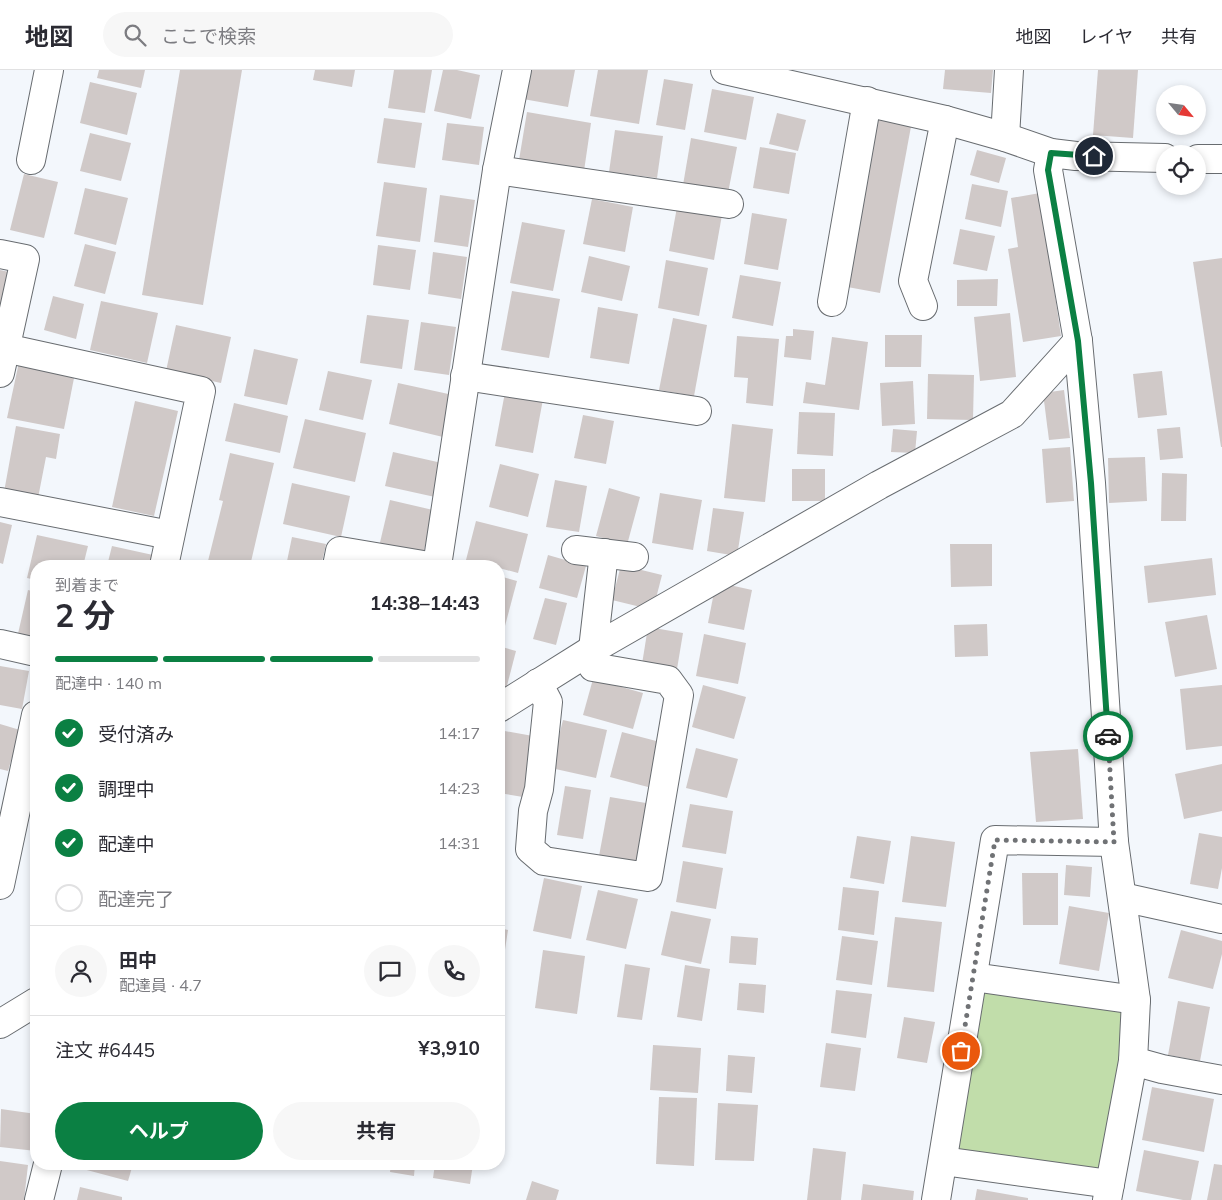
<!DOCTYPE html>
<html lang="ja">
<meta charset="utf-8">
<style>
:root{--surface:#fff;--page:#f7f7f7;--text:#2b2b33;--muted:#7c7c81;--line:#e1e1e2;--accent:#0b8043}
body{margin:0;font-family:Mulish,"Noto Sans JP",sans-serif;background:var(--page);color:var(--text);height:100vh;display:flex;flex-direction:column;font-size:19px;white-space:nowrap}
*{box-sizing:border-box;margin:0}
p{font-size:16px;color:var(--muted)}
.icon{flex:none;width:28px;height:28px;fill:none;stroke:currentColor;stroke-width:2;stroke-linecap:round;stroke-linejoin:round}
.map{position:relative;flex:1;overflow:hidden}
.side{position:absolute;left:30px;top:490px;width:475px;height:610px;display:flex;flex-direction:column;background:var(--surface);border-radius:20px;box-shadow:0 2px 8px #0003}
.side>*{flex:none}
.needle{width:32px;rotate:119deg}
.controls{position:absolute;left:1156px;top:15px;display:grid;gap:10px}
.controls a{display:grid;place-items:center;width:50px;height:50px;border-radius:50%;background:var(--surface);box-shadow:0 2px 8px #0003;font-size:25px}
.pin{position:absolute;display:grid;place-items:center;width:42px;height:42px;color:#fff;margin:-21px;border:2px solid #fff;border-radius:50%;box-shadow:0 1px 5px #0007}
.courier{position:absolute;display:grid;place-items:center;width:50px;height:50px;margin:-25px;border:4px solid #0b8043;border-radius:50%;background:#fff;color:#222;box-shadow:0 1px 6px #0007}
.overview em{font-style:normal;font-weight:700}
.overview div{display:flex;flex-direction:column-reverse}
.overview{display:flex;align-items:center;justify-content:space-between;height:85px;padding:0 25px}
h1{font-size:32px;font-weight:700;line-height:38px}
.bar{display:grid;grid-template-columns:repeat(4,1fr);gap:8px 5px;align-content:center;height:60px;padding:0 25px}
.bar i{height:6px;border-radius:4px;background:var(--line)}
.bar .current{background:var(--accent)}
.bar p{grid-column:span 4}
.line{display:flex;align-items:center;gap:12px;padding:0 25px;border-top:1px solid var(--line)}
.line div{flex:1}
.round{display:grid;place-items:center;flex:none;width:52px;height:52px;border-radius:26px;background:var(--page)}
ol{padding:0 25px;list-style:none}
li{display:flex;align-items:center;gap:15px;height:55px}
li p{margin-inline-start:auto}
li .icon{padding:5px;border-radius:50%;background:var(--accent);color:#fff;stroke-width:4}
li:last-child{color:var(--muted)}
li i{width:28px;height:28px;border:2px solid var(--line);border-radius:50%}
.primary-button{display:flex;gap:10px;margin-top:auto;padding:10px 25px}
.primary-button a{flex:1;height:58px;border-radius:30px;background:var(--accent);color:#fff;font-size:20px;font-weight:700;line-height:58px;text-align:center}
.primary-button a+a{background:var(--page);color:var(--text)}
header{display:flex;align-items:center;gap:30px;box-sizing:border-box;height:70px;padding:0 25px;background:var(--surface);border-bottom:1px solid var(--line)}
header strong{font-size:24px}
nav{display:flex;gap:28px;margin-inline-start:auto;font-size:18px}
.search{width:350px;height:45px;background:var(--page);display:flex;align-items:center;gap:12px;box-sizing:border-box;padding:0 18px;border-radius:28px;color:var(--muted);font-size:19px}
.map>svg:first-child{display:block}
</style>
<header>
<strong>地図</strong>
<div class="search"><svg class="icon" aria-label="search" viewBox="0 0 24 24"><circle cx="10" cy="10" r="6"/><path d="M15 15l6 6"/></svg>ここで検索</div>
<nav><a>地図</a><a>レイヤ</a><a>共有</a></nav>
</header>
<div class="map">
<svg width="1222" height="1130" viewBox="0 0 1222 1130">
<rect width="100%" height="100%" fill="#f3f7fc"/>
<polygon fill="#c1ddaa" points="973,907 1136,930 1110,1114 943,1091"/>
<g fill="#d0c9c8">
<polygon points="99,0 145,0 141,18 97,8"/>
<polygon points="180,0 242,0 203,235 142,225"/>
<polygon points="315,0 355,0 352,17 313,10"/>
<polygon points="394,0 432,0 425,43 388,38"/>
<polygon points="443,0 457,0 480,5 471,49 434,41"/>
<polygon points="528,0 575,0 568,37 523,29"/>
<polygon points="598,0 648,0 639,54 590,46"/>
<polygon points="945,0 993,0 991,23 943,19"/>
<polygon points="1098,0 1138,0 1133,68 1093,65"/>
<polygon points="664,9 693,14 685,60 656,55"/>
<polygon points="90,12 137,23 127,65 80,53"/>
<polygon points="712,19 754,27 746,70 704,62"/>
<polygon points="875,39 913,46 880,223 842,216"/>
<polygon points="527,42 591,53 584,101 519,90"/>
<polygon points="777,43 806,50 798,81 769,74"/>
<polygon points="384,48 422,53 415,98 377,93"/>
<polygon points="447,53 484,57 479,95 442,90"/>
<polygon points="615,60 663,66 657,108 609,102"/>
<polygon points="90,63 131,73 121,111 80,101"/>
<polygon points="691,68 737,77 728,123 683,115"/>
<polygon points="760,77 796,83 789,124 753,118"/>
<polygon points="977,80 1006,88 999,113 970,105"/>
<polygon points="24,104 58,112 44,168 10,160"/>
<polygon points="384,112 427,118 420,172 376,166"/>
<polygon points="972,114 1008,121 1001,157 965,149"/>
<polygon points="85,118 128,128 116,175 74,164"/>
<polygon points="1040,123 1061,266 1023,272 1008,179 1018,177 1011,128"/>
<polygon points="440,125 475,130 468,177 434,172"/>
<polygon points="592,129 633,137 625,182 583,174"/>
<polygon points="677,137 722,145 714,190 669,181"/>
<polygon points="752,143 787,149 778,200 744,194"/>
<polygon points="522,152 565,160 553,221 510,213"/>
<polygon points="960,159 995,166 987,201 953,194"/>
<polygon points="85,174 116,182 105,224 74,216"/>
<polygon points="378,175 416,180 410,220 373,215"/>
<polygon points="433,182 467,187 461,229 428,224"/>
<polygon points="589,186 630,196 622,231 581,222"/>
<polygon points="1222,188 1222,377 1221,377 1193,192"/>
<polygon points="666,190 708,198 699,246 658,238"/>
<polygon points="0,200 9,202 1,235 0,235"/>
<polygon points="740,205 781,212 773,256 732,248"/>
<polygon points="998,209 997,236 957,236 957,210"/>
<polygon points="512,221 560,229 549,288 501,280"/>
<polygon points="53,226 84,234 76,269 44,260"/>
<polygon points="101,231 158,243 147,293 90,280"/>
<polygon points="598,237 638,244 629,294 590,288"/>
<polygon points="1010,243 1016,307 980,311 974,247"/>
<polygon points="367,245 409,250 402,299 360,293"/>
<polygon points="673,248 707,255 694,326 659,320"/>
<polygon points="421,252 456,257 449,305 414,300"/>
<polygon points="176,255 231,267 221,313 166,301"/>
<polygon points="793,259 814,261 811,290 784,287 786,266 793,266"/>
<polygon points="885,265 922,265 921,297 885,297"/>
<polygon points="737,266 779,269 773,336 746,333 748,308 734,307"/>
<polygon points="832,267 868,272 859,340 803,333 806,312 825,315"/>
<polygon points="254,279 298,289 287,335 244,326"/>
<polygon points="19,292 75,303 64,359 7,348"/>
<polygon points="328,301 372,310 363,350 319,340"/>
<polygon points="1162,301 1167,345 1138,348 1133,304"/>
<polygon points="928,304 974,305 973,350 927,349"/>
<polygon points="913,311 915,354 882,356 880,313"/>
<polygon points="398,313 453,325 443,367 389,354"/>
<polygon points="506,317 544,324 533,383 495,376"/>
<polygon points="1064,320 1070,368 1049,370 1043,323"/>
<polygon points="135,331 178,341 154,446 112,437"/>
<polygon points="234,333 288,346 280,383 225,371"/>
<polygon points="799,342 835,343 833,386 797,384"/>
<polygon points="583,345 614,351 606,394 574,388"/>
<polygon points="305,349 366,363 355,412 293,398"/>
<polygon points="732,354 773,359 765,432 724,428"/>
<polygon points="16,356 60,364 56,389 46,387 38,428 4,422"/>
<polygon points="1180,357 1183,388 1160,390 1157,359"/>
<polygon points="893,359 917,361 915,383 891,382"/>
<polygon points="1070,377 1074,431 1046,433 1042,379"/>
<polygon points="393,382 442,393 435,427 385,416"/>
<polygon points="230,383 274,393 250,496 232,496 208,491 223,431 219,430"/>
<polygon points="1145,387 1147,431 1109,433 1108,388"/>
<polygon points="500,394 539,404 528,447 489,437"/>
<rect x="792" y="399" width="33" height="32"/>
<polygon points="1162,403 1187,404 1186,451 1161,451"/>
<polygon points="555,410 587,416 579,462 546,457"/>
<polygon points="292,413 350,426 341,467 283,454"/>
<polygon points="609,418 640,427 627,475 596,466"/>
<polygon points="660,423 702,430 693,480 652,473"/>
<polygon points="390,430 433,440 422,490 378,481"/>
<polygon points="713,438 744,442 737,486 707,481"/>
<polygon points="476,451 528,464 518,503 499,498 499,496 491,496 466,490"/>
<polygon points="0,452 12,455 3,494 0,493"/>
<polygon points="37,465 88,476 83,496 36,496 36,510 27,508"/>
<polygon points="292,467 326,474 321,496 286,496"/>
<polygon points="950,474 992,474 992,516 951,517"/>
<polygon points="112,476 153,485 150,496 107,496"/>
<polygon points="548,485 586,496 577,528 539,518"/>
<polygon points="1212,488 1216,525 1148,533 1144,496"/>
<polygon points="621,495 662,505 653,540 612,530"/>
<polygon points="499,506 517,511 502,567 499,566"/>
<polygon points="716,512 752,520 744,560 708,553"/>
<polygon points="28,520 36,522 36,572 17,568"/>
<polygon points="545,528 567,533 556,575 533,569"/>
<polygon points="1207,545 1217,599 1175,607 1165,552"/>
<polygon points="987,554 988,586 955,587 954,555"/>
<polygon points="648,557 683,563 677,599 642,594"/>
<polygon points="704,564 746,573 738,614 696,606"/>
<polygon points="499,576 516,581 503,631 499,629"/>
<polygon points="0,596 29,601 22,639 0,635"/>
<polygon points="593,609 643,623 633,659 583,645"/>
<polygon points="703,615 746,627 734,669 692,657"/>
<polygon points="1222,615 1222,676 1186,680 1180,619"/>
<polygon points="563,650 607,660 596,708 551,698"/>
<polygon points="0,654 20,660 8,701 0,699"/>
<polygon points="499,660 533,666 523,727 499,723"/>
<polygon points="622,662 660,672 648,717 610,707"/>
<polygon points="696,678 738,689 727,728 686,718"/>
<polygon points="1078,679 1083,749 1036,752 1030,682"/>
<polygon points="1222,694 1222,741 1184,749 1175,704"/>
<polygon points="565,716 591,720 583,769 557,765"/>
<polygon points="610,727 652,734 641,793 599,786"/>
<polygon points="690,734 733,741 726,784 682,777"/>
<polygon points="1199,763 1222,767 1222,798 1218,819 1190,814"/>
<polygon points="857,766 891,771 884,814 850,808"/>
<polygon points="911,766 955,772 946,837 902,832"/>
<polygon points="683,791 723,798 716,839 676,832"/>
<polygon points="1066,795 1092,797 1090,827 1064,825"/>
<polygon points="1022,803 1058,803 1058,855 1023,855"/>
<polygon points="544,808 582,816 571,869 533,861"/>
<polygon points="843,817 879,821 874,865 838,860"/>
<polygon points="598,820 638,829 626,879 586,870"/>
<polygon points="1069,836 1109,843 1099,901 1059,894"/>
<polygon points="671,841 711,849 701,894 661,885"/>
<polygon points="895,847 942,852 934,922 887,917"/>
<polygon points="499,858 508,860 503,893 499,892"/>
<polygon points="1181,860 1222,871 1222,884 1213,919 1168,908"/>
<polygon points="731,866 758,868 756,895 729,893"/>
<polygon points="842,866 878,871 872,915 836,910"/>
<polygon points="543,880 585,886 577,944 535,938"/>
<polygon points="625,894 650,898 642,950 617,947"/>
<polygon points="685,895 710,899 702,951 677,947"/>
<polygon points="739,913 766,915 764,943 737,940"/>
<polygon points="836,920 872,924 866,968 831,963"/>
<polygon points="1178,931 1210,937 1200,991 1168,985"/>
<polygon points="904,947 935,952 927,993 897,988"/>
<polygon points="826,973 861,978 855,1021 820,1017"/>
<polygon points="653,975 701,978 698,1023 650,1020"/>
<polygon points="728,985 755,987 752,1023 726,1021"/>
<polygon points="35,1005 36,1005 36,1029 31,1029"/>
<polygon points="1152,1017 1214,1029 1204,1082 1142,1070"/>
<polygon points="659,1027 697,1028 694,1096 656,1094"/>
<polygon points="718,1033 758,1035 754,1091 715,1090"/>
<polygon points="1,1039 36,1044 36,1081 0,1077"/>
<polygon points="813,1078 846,1082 841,1130 807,1130"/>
<polygon points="1144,1080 1199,1091 1191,1130 1183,1130 1136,1121"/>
<polygon points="0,1091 28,1095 24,1130 0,1130"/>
<polygon points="84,1094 133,1094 128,1111 83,1099"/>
<polygon points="391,1094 415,1094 414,1106 390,1102"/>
<polygon points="435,1094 473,1094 470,1114 433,1108"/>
<polygon points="1214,1094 1222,1095 1222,1130 1207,1130"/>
<polygon points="532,1111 559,1120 556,1130 526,1130"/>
<polygon points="863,1114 914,1121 913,1130 861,1130"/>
<polygon points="80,1117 122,1127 122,1130 77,1130"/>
<polygon points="977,1119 1028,1128 1028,1130 975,1130"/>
</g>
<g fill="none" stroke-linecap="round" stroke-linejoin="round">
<g stroke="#686c70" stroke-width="30">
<g id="minor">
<polyline points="725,0 945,50 1005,67 1051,83 1076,86 1165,88"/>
<polyline points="1005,67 1009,0"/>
<polyline points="1051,83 1048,100 1078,271 1091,413 1114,772 1136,930 1133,991 1162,999 1222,1010"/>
<polyline points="1198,89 1222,89"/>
<polyline points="31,90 49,0"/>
<polyline points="497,100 729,134"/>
<polyline points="0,184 25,189 0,303"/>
<polyline points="832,232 867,31"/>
<polyline points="923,236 913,211 945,50"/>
<polyline points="5,278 201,321 164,496"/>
<polyline points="465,306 697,341"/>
<polyline points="0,432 170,465"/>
<polyline points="576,480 634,487"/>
<polyline points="337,496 340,481 429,496"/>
<polyline points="437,496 497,100 517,0"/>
<polyline points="0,574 36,582"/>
<polyline points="538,613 548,632 539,719 533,741 530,779 544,791 648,807 679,625 668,610 593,597 593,579 604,483"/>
<polyline points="499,638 593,579 879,415 1012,344 1078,271"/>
<polyline points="0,815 36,645"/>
<polyline points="1122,827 1222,849"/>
<polyline points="973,907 1136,930"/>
<polyline points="0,954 36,932"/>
<polyline points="943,1091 1110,1114"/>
<polyline points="39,1130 48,1094"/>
<polyline points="936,1130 995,770 1114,772"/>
<polyline points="1107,1130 1133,991"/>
</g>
</g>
<use href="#minor" stroke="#fff" stroke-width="28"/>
</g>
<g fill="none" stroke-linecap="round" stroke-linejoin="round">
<polyline stroke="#707275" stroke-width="5" stroke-dasharray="0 9" points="961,981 995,770 1114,772 1108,666"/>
<polyline stroke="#0b8043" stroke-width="6" points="1094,86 1051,83 1048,100 1078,271 1091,413 1108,666"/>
</g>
</svg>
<div class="controls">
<a><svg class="needle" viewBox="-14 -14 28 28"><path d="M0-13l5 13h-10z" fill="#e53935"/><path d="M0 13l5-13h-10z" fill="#7c7c81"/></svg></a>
<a><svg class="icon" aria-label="locate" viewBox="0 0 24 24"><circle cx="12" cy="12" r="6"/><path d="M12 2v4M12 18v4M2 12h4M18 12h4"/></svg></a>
</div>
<div class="pin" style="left:961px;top:981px;background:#ea580c"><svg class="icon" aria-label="bag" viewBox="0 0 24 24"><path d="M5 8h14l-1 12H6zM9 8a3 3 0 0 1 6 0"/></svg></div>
<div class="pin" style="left:1094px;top:86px;background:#1f2937"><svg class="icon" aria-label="home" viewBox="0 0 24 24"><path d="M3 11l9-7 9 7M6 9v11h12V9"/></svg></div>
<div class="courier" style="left:1108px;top:666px"><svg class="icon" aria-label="car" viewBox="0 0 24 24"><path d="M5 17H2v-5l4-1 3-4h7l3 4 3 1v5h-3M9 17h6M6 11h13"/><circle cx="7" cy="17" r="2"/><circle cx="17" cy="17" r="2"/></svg></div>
<section class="side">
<div class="overview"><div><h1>2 分</h1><p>到着まで</p></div><em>14:38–14:43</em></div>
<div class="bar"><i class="current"></i><i class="current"></i><i class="current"></i><i></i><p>配達中 · 140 m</p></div>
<ol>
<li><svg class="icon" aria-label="check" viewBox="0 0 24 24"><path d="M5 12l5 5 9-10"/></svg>受付済み<p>14:17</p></li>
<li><svg class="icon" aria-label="check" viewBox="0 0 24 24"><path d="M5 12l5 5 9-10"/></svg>調理中<p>14:23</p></li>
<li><svg class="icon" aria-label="check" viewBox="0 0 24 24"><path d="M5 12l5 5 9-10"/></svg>配達中<p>14:31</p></li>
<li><i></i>配達完了</li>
</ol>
<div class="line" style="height:90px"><a class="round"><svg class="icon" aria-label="person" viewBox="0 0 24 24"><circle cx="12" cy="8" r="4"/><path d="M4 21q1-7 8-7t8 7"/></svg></a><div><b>田中</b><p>配達員 · 4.7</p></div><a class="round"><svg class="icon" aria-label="chat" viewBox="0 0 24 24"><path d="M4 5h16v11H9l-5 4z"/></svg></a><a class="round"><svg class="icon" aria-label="phone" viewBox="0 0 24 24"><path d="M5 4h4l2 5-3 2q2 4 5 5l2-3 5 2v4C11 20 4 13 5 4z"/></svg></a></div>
<div class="line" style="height:65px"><div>注文 #6445</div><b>¥3,910</b></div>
<div class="primary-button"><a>ヘルプ</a><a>共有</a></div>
</section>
</div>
